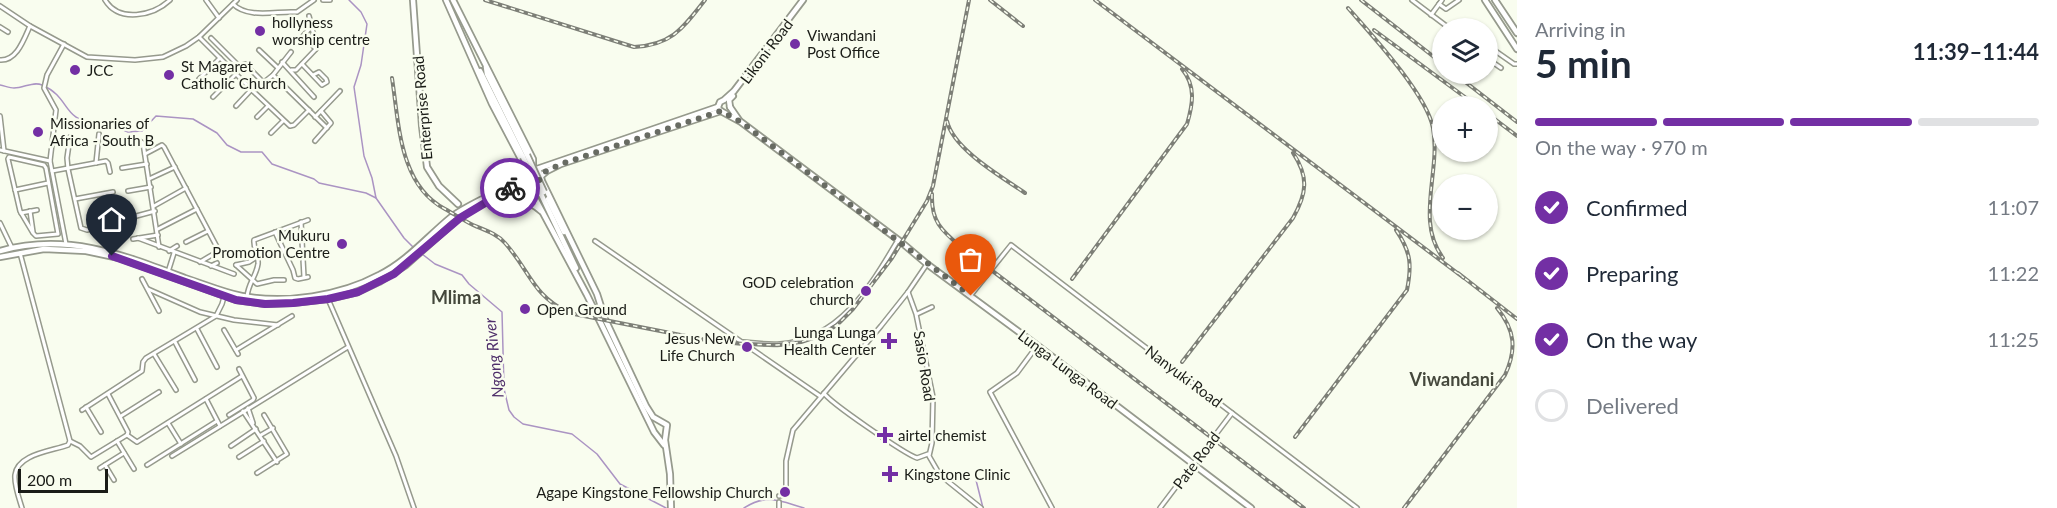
<!DOCTYPE html>
<meta charset="utf-8">
<style>
:root{--surface:#fff;--page:#f2f2f3;--text:#1f2937;--muted:#747a83;--line:#e0e1e3;--accent:#732fa4}
body{margin:0;font-family:Lato,sans-serif;background:var(--page);color:var(--text);height:100vh;display:flex;flex-direction:column;font-size:22px;white-space:nowrap}
*{box-sizing:border-box;margin:0}
p{font-size:20px;color:var(--muted)}
.icon{flex:none;width:33px;height:33px;fill:none;stroke:currentColor;stroke-width:2;stroke-linecap:round;stroke-linejoin:round}
.map{position:relative;flex:1;overflow:hidden}
.drawer{display:flex;flex-direction:column;background:var(--surface);width:540px}
.drawer>*{flex:none}
.controls{position:absolute;left:1432px;top:18px;display:grid;gap:12px}
.controls a{display:grid;place-items:center;width:66px;height:66px;border-radius:50%;background:var(--surface);box-shadow:0 2px 4px #0004;font-size:30px}
.scale{position:absolute;left:18px;bottom:15px;width:90px;box-sizing:border-box;padding-left:6px;border:3px solid #1a1c17;border-top:0;font-size:16px;line-height:21px;white-space:nowrap;color:#1a1c17;-webkit-text-stroke:4px #f9fdef;paint-order:stroke}
.pin{position:absolute;display:grid;place-items:center;width:51px;height:51px;color:#fff;margin:-62px -26px;border-radius:50% 50% 50% 0;rotate:-45deg;box-shadow:0 0 6px #0007}
.pin .icon{rotate:45deg}
.courier{position:absolute;display:grid;place-items:center;width:60px;height:60px;margin:-30px;border:4px solid #732fa4;border-radius:50%;background:#fff;color:#222;box-shadow:0 2px 8px #0007}
.headline em{font-style:normal;font-weight:700}
.headline div{display:flex;flex-direction:column-reverse}
.headline{display:flex;align-items:center;justify-content:space-between;height:102px;padding:0 18px}
h1{font-size:39px;font-weight:700;line-height:45px}
.bar{display:grid;grid-template-columns:repeat(4,1fr);gap:9px 6px;align-content:center;height:72px;padding:0 18px}
.bar i{height:8px;border-radius:4px;background:var(--line)}
.bar .current{background:var(--accent)}
.bar p{grid-column:span 4}
ol{padding:0 18px;list-style:none}
li{display:flex;align-items:center;gap:18px;height:66px}
li p{margin-inline-start:auto}
li .icon{padding:6px;border-radius:50%;background:var(--accent);color:#fff;stroke-width:4}
li:last-child{color:var(--muted)}
li i{width:33px;height:33px;border:3px solid var(--line);border-radius:50%}
main{display:flex;flex:1;min-height:0}
.map>svg:first-child{display:block}
</style>
<main>
<div class="map">
<svg width="1517" height="508" viewBox="0 0 1517 508">
<rect width="100%" height="100%" fill="#f9fdef"/>
<g fill="none" stroke-linecap="round" stroke-linejoin="round">
<g stroke="#ab94c3" stroke-width="1.5">
<polyline points="349,0 361,12 367,24 361,65 354,87 364,156 372,178 376,198 404,238 413,247"/>
<path d="M0 85C5 86 10 88 14 88 24 88 33 81 42 85 72 98 60 120 98 124 105 125 108 130 116 127L128 132 142 131 156 116 193 119 217 133 227 145 241 152H262L272 164 314 179 319 183 366 193 376 198"/>
<polyline points="422,254 435,264 462,275 469,284 502,312 504,389 509,410 514,417 523,424 572,434 597,454 620,484 666,508"/>
<polyline points="976,480 983,508"/>
<path d="M744 508C767 493 780 501 804 508"/>
</g>
<g stroke="#969a8d" stroke-width="6">
<g id="street">
<path d="M105 0C119 23 153 16 170 0"/>
<polyline points="206,0 219,18"/>
<polyline points="323,0 330,0"/>
<polyline points="1412,0 1449,28"/>
<path d="M233 4C247 18 273 12 291 12H297L314 0"/>
<polyline points="1439,4 1446,9 1459,0"/>
<polyline points="0,6 30,26 87,57 135,60 163,57 186,46 199,37 237,0"/>
<polyline points="1431,15 1442,0"/>
<polyline points="0,27 8,32"/>
<polyline points="311,27 303,36 316,49"/>
<polyline points="199,37 253,91 273,75 291,52"/>
<polyline points="211,38 238,65 241,66 245,64 264,83"/>
<polyline points="64,44 47,75 44,88 56,110 50,161 66,244"/>
<polyline points="259,50 278,68"/>
<polyline points="1494,50 1514,64 1517,64"/>
<polyline points="1488,59 1501,68"/>
<path d="M0 60C17 61 24 39 30 26"/>
<polyline points="282,62 314,97"/>
<polyline points="302,64 322,85 327,82 326,79 319,72 313,75"/>
<polyline points="291,70 296,70 317,48 309,16"/>
<polyline points="273,75 327,128"/>
<polyline points="199,79 220,58"/>
<polyline points="253,91 290,126 294,125 309,110"/>
<polyline points="213,97 236,74"/>
<polyline points="236,106 251,90"/>
<polyline points="0,116 4,151"/>
<polyline points="257,117 268,106"/>
<polyline points="315,117 340,91"/>
<polyline points="271,133 283,121"/>
<polyline points="70,137 67,158 68,169 81,228 87,230 118,223"/>
<polyline points="315,141 331,123 321,111"/>
<polyline points="120,143 138,140 143,143 159,247"/>
<polyline points="0,150 50,161"/>
<polyline points="145,154 162,145 164,147 218,249 217,252 200,262"/>
<polygon points="9,157 44,165 46,168 58,234 36,236 33,233 20,211 8,159"/>
<polyline points="96,163 99,134"/>
<polyline points="122,168 147,164"/>
<polyline points="52,171 106,161 108,163 110,172"/>
<polyline points="149,179 175,167"/>
<polyline points="15,190 48,183"/>
<polyline points="128,191 151,187"/>
<polyline points="75,199 113,192"/>
<polyline points="154,206 186,188"/>
<polyline points="30,211 33,232"/>
<polyline points="21,213 37,210"/>
<polyline points="129,218 155,211"/>
<polyline points="301,222 304,277"/>
<polyline points="0,223 12,248"/>
<polyline points="108,226 111,238"/>
<polyline points="158,229 197,209"/>
<polyline points="275,232 293,270 295,278 298,279 308,277"/>
<polyline points="138,238 234,274"/>
<polyline points="133,239 158,235"/>
<polyline points="595,241 820,396"/>
<polyline points="186,242 208,231"/>
<polyline points="169,251 177,246"/>
<path d="M20 253 70 441 68 445C52 451 17 454 15 475 14 485 19 498 22 508"/>
<polyline points="236,265 257,284 274,280 284,280"/>
<polyline points="236,265 249,262 258,256"/>
<polyline points="211,266 217,263"/>
<polyline points="168,272 174,253"/>
<polyline points="142,279 159,311"/>
<polyline points="148,289 200,312 234,320 278,325"/>
<polyline points="908,292 916,314 933,397 932,443 929,456 940,475 981,508"/>
<polyline points="971,295 1011,245 1357,508"/>
<path d="M247 297C248 283 256 277 258 264 259 255 253 249 254 240L308 220"/>
<polyline points="328,299 396,456 414,508"/>
<polyline points="917,314 932,307"/>
<polyline points="197,329 217,367"/>
<polyline points="224,330 238,354"/>
<polyline points="175,342 195,380"/>
<path d="M743 342C755 343 768 345 780 344 840 339 870 287 898 240"/>
<polyline points="1037,346 1017,373 990,392 1052,508"/>
<polyline points="236,350 292,316"/>
<polyline points="154,354 176,390"/>
<path d="M824 393C829 402 905 454 917 458L928 454"/>
<polyline points="206,399 220,426"/>
<polyline points="86,407 101,432"/>
<polyline points="248,408 253,423"/>
<polyline points="82,410 142,371 143,362 146,358 216,316 222,304 224,297"/>
<polyline points="243,411 277,462"/>
<polyline points="229,415 253,400 254,398 239,369"/>
<polyline points="121,416 159,392"/>
<polyline points="168,423 181,444"/>
<polyline points="127,435 137,442 242,376"/>
<polyline points="261,435 273,428"/>
<polyline points="70,441 80,446 91,457 127,435 128,432 108,394"/>
<polyline points="117,441 134,469"/>
<polyline points="231,446 256,429"/>
<polyline points="172,456 348,347"/>
<polyline points="239,457 264,441"/>
<polyline points="105,465 114,480"/>
<polyline points="147,465 217,421"/>
<polyline points="100,468 124,453"/>
<polyline points="257,473 287,454 264,415"/>
<polyline points="779,496 786,494 786,461 793,430 881,326 908,292 927,264"/>
<polyline points="779,502 779,508"/>
<polyline points="1160,508 1232,413"/>
</g>
</g>
<g stroke="#969a8d" stroke-width="8">
<g id="secondary">
<polyline points="413,0 422,126 427,167 439,186 458,204"/>
<polyline points="446,0 492,104 523,163 524,171"/>
<polyline points="453,0 533,159 533,167"/>
<polyline points="803,0 734,91 724,100 720,102 718,107 719,110 741,122 901,242 927,264 1038,346 1251,508"/>
<polyline points="1485,0 1517,49"/>
<polyline points="1495,0 1517,33"/>
<polyline points="486,67 487,74 527,155"/>
<polyline points="480,71 523,157"/>
<polyline points="730,107 729,100 733,96"/>
<polyline points="730,107 739,120"/>
<polyline points="533,167 539,171 542,181 597,294 605,319 646,406 653,417 667,425 665,440 670,474 671,508"/>
<polyline points="537,169 718,107"/>
<polyline points="541,176 547,171 561,164 721,111"/>
<polyline points="528,185 587,295 654,432 664,445"/>
<polyline points="541,194 576,268"/>
<path d="M493 198C511 196 526 198 541 211"/>
<polyline points="548,199 564,232"/>
<path d="M0 251C67 232 124 255 185 278 204 284 222 292 242 296 286 304 340 296 379 275 406 262 427 237 450 218 470 202 509 190 523 173"/>
<polyline points="0,257 44,249 86,251 119,258 236,300 265,304 293,303 328,299 358,292 379,282 406,265 460,217 508,189 520,184 527,184"/>
</g>
</g>
<use href="#street" stroke="#fff" stroke-width="3"/>
<use href="#secondary" stroke="#fff" stroke-width="4.5"/>
<g stroke="#7d7f77" stroke-width="4">
<g id="rail">
<path d="M485 0 634 47C672 45 683 28 705 0"/>
<polyline points="990,0 1023,26"/>
<polyline points="1095,0 1464,278"/>
<polyline points="1361,0 1443,64"/>
<path d="M1348 8C1371 34 1427 95 1433 128 1441 171 1415 221 1443 258"/>
<polyline points="1374,30 1477,106"/>
<polyline points="1455,74 1517,122"/>
<path d="M392 78C399 123 399 185 445 209 454 214 463 220 473 225 484 230 496 233 505 243 530 271 532 295 569 313L711 341 744 344 777 345 801 342 819 336 837 325 853 309 892 258 927 201 933 186 969 0"/>
<polyline points="1488,114 1517,136"/>
<path d="M947 121C953 149 1002 177 1025 193"/>
<path d="M932 194C931 221 941 230 961 247L1304 508"/>
<polyline points="1458,273 1517,319"/>
<path d="M1072 279 1187 124C1193 104 1196 86 1182 69"/>
<path d="M1182 362 1293 218C1307 193 1309 177 1293 153"/>
<path d="M1295 437 1407 290C1412 265 1411 252 1396 230"/>
<path d="M1404 508 1505 375C1517 349 1515 330 1497 308"/>
</g>
</g>
<use href="#rail" stroke="#f9fdef" stroke-width="1.5" stroke-dasharray="4.5" stroke-linecap="butt"/>
<g stroke="#969a8d" stroke-width="8" stroke-linecap="butt">
<g id="secondary-bridge">
<polyline points="527,155 544,192"/>
<polyline points="523,157 541,194"/>
</g>
</g>
<use href="#secondary-bridge" stroke="#fff" stroke-width="4.5"/>
</g>
<g fill="none" stroke-linecap="round" stroke-linejoin="round">
<polyline stroke="#686b63" stroke-width="6" stroke-dasharray="0 10.8" points="510,188 524,183 534,185 538,182 545,172 561,164 721,111 741,122 971,296"/>
<polyline stroke="#732fa4" stroke-width="8" points="112,256 236,300 265,304 293,303 328,299 358,292 394,274 460,218 510,188"/>
</g>
<g fill="#732fa4" stroke="#f9fdef" stroke-width="2">
<circle cx="260" cy="31" r="6"/>
<circle cx="795" cy="44" r="6"/>
<circle cx="75" cy="70" r="6"/>
<circle cx="169" cy="75" r="6"/>
<circle cx="38" cy="132" r="6"/>
<circle cx="342" cy="244" r="6"/>
<circle cx="866" cy="291" r="6"/>
<circle cx="525" cy="309" r="6"/>
<path d="M886 332h6v6h6v6h-6v6h-6v-6h-6v-6h6z"/>
<circle cx="747" cy="347" r="6"/>
<path d="M882 426h6v6h6v6h-6v6h-6v-6h-6v-6h6z"/>
<path d="M887 465h6v6h6v6h-6v6h-6v-6h-6v-6h6z"/>
<circle cx="785" cy="492" r="6"/>
</g>
<g text-anchor="middle" dominant-baseline="central" stroke-width="5" stroke-linejoin="round" paint-order="stroke">
<g font-size="15" fill="#1a1c17" stroke="#f9fdef" text-anchor="start">
<text x="272" y="22">hollyness<tspan x="272" dy="17">worship centre</tspan></text>
<text x="807" y="35">Viwandani<tspan x="807" dy="17">Post Office</tspan></text>
<text x="181" y="66">St Magaret<tspan x="181" dy="17">Catholic Church</tspan></text>
<text x="87" y="70">JCC</text>
<text x="50" y="123">Missionaries of<tspan x="50" dy="17">Africa - South B</tspan></text>
<text x="330" y="235" text-anchor="end">Mukuru<tspan x="330" dy="17">Promotion Centre</tspan></text>
<text x="854" y="282" text-anchor="end">GOD celebration<tspan x="854" dy="17">church</tspan></text>
<text x="537" y="309">Open Ground</text>
<text x="876" y="332" text-anchor="end">Lunga Lunga<tspan x="876" dy="17">Health Center</tspan></text>
<text x="735" y="338" text-anchor="end">Jesus New<tspan x="735" dy="17">Life Church</tspan></text>
<text x="898" y="435">airtel chemist</text>
<text x="904" y="474">Kingstone Clinic</text>
<text x="773" y="492" text-anchor="end">Agape Kingstone Fellowship Church</text>
</g>
<g font-size="15" fill="#1a1c17" stroke="#f9fdef">
<text transform="translate(766 51) rotate(-53)">Likoni Road</text>
<text transform="translate(422 108) rotate(-95)">Enterprise Road</text>
<text transform="translate(925 366) rotate(81)">Sasio Road</text>
<text transform="translate(1068 369) rotate(37)">Lunga Lunga Road</text>
<text transform="translate(1184 376) rotate(37)">Nanyuki Road</text>
<text transform="translate(1196 460) rotate(-53)">Pate Road</text>
</g>
<g font-size="16" font-style="italic" fill="#50306b" stroke="#f9fdef">
<text transform="translate(493 358) rotate(-96)">Ngong River</text>
</g>
<g font-size="18" font-weight="bold" fill="#45483c" stroke="#f9fdef">
<text x="456" y="297">Mlima</text>
<text x="1452" y="379">Viwandani</text>
</g>
</g>
</svg>
<div class="controls">
<a><svg class="icon" aria-label="layers" viewBox="0 0 24 24"><path d="M12 4l9 5-9 5-9-5zM3 14l9 5 9-5"/></svg></a>
<a>+</a>
<a>−</a>
</div>
<div class="scale">200 m</div>
<div class="pin" style="left:971px;top:296px;background:#ea580c"><svg class="icon" aria-label="bag" viewBox="0 0 24 24"><path d="M5 8h14l-1 12H6zM9 8a3 3 0 0 1 6 0"/></svg></div>
<div class="pin" style="left:112px;top:256px;background:#1f2937"><svg class="icon" aria-label="home" viewBox="0 0 24 24"><path d="M3 11l9-7 9 7M6 9v11h12V9"/></svg></div>
<div class="courier" style="left:510px;top:188px"><svg class="icon" aria-label="bike" viewBox="0 0 24 24"><circle cx="6" cy="16" r="4"/><circle cx="18" cy="16" r="4"/><path d="M6 16l4-8h5l3 8M10 8l3 8H6M13 5h3"/></svg></div>
</div>
<section class="drawer">
<div class="headline"><div><h1>5 min</h1><p>Arriving in</p></div><em>11:39–11:44</em></div>
<div class="bar"><i class="current"></i><i class="current"></i><i class="current"></i><i></i><p>On the way · 970 m</p></div>
<ol>
<li><svg class="icon" aria-label="check" viewBox="0 0 24 24"><path d="M5 12l5 5 9-10"/></svg>Confirmed<p>11:07</p></li>
<li><svg class="icon" aria-label="check" viewBox="0 0 24 24"><path d="M5 12l5 5 9-10"/></svg>Preparing<p>11:22</p></li>
<li><svg class="icon" aria-label="check" viewBox="0 0 24 24"><path d="M5 12l5 5 9-10"/></svg>On the way<p>11:25</p></li>
<li><i></i>Delivered</li>
</ol>
</section>
</main>
